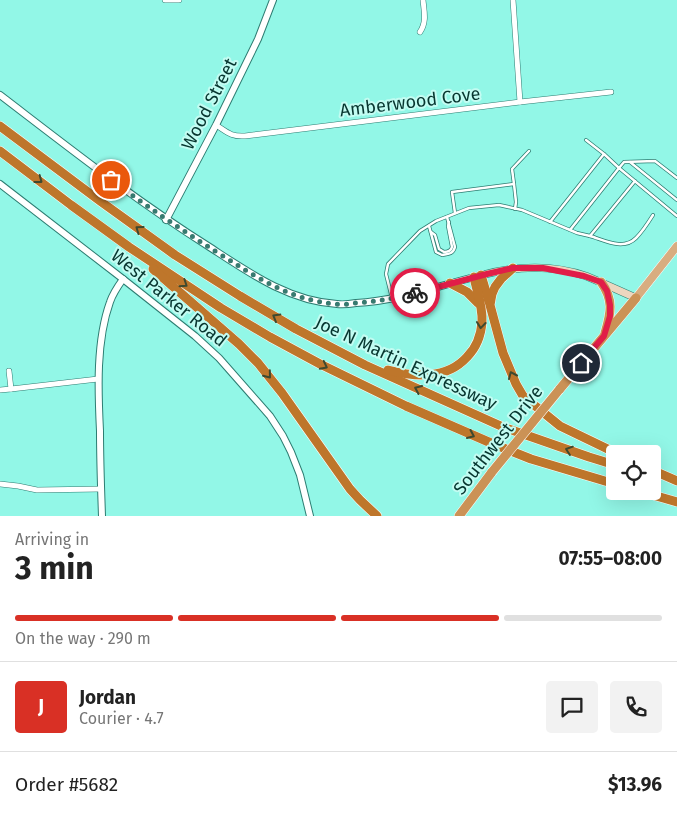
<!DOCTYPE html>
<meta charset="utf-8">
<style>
:root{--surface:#fff;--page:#f2f2f2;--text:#222;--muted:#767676;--line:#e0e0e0;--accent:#d93025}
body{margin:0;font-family:"Fira Sans",sans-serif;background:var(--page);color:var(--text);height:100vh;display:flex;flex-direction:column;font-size:19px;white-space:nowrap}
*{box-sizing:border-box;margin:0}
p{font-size:16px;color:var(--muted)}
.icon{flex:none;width:28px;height:28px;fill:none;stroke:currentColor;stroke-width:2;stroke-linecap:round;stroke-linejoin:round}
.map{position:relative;height:516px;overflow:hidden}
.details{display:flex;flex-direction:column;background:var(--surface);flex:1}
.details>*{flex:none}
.fabs{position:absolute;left:606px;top:445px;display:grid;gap:10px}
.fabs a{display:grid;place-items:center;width:55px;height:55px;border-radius:5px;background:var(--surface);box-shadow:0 5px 20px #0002;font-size:25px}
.pin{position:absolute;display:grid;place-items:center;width:42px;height:42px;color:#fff;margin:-21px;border:2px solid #fff;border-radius:50%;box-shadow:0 1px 5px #0007}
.courier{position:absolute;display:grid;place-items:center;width:50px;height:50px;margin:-25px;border:4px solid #e11d48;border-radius:50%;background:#fff;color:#222;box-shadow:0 1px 6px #0007}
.headline em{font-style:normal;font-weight:700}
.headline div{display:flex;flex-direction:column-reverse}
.headline{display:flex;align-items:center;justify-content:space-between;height:85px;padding:0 15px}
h1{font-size:32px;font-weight:700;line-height:38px}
.bar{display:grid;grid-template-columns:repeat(4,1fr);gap:8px 5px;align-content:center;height:60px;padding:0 15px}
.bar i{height:6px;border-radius:4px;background:var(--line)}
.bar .current{background:var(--accent)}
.bar p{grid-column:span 4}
.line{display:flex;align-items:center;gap:12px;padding:0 15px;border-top:1px solid var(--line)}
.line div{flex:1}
.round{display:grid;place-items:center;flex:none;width:52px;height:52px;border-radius:5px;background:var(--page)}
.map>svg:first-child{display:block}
</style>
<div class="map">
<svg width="677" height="516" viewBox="0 0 677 516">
<rect width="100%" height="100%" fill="#92f7e7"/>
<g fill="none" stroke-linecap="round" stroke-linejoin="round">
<g stroke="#2d7d72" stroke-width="4">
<g id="service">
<polyline points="586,140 604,154"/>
<polyline points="630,162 677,200"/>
<polyline points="514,184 512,169 529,151"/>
<polyline points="455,213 452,192 514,184 516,202 515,209"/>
<polyline points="550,222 604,154 619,168 624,162 655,161 677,178"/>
<path d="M429 226 436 252 442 255C449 254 453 254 455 247L447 217"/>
<polyline points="570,230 577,233 590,236 635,181"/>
<path d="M431 232 435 235 439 249 444 252C448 252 451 251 452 247L448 226 449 222"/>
<path d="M590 236C604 240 623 251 636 238 642 232 648 223 653 215"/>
<polyline points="392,298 386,274 388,264 420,231 436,221 469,208 499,205 522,210 570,230 619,168 677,216"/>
</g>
</g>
<g stroke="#2d7d72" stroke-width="6">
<g id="minor">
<polyline points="165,0 179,0"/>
<polyline points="513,0 520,102"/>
<path d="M420 32C427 22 424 11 423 0"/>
<path d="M216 125C227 132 231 137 245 136L520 102 611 92"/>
<polyline points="9,371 11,389 98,379"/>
<polyline points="0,390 11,389"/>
<polyline points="0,484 18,486 37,490 101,489"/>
</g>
</g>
<g stroke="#2d7d72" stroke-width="8">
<g id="tertiary">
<path d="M0 95C68 147 135 200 208 246 248 272 288 301 337 304 343 305 350 304 356 303 396 301 435 287 474 277"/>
<polyline points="0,184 123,279 195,336 219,358 270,416 283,436 291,452 300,475 310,516"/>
<polyline points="166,220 216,125 258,39 273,0"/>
<path d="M102 516C101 488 100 460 100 431 98 390 96 341 110 302 113 293 118 286 123 279"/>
</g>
</g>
<g stroke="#2d7d72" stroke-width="8">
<path id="secondary" d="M478 276C514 266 551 264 586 276 603 283 620 291 636 298"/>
</g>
<g stroke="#fff" stroke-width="9">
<polyline id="primary" points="636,298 677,246"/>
</g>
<g stroke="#fff" stroke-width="10">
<g id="trunk">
<path d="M601 282C614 300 611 313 605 333"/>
<polyline points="559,390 636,298"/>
<polyline points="459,516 492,472"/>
</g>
</g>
<g stroke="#fff" stroke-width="10">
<g id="motorway">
<polyline points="0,126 100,201 175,255 240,296 296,329 365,365 503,427 589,457 615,465"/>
<polyline points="0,151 71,205 129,247 221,308 270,337 320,364 406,406 491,443 531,459 615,484"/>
<polyline points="513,268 501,279 495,287 492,294 490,305 503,353 516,384 523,396 560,426 618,454"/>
<polyline points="153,269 239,344 258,363 282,393 350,489 360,500 377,516"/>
<polyline points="481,275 489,302"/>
<polyline points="450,283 467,292 478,303"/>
<path d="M388 370C415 377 446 380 467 357 476 348 481 335 482 322 483 307 477 292 474 277"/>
<polyline points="652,470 677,481"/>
<polyline points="639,491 677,502"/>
</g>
</g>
<use href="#service" stroke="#fff" stroke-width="2.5"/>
<use href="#minor" stroke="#fff" stroke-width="5"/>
<use href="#tertiary" stroke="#fff" stroke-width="6"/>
<use href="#secondary" stroke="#ecd6bf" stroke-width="7"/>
<use href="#primary" stroke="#d8ad80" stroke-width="8"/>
<use href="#trunk" stroke="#cb9256" stroke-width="9"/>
<use href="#motorway" stroke="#be762b" stroke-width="9"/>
<g stroke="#fff" stroke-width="10" stroke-linecap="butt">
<polyline id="trunk-bridge" points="492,472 559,390"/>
</g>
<use href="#trunk-bridge" stroke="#cb9256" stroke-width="9"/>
</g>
<defs><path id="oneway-chevron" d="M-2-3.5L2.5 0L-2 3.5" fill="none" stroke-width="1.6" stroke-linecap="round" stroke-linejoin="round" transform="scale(1.25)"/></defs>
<g stroke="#3e492e">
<use href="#oneway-chevron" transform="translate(39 180) rotate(37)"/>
<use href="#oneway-chevron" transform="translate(139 229) rotate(-144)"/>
<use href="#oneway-chevron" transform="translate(184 284) rotate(34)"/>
<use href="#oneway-chevron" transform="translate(276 317) rotate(-150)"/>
<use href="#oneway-chevron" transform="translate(481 325) rotate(96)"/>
<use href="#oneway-chevron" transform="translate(324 366) rotate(27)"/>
<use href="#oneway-chevron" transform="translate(268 375) rotate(51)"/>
<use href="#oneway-chevron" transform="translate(512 375) rotate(-114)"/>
<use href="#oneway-chevron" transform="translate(418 389) rotate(-156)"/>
<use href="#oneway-chevron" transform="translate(471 435) rotate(24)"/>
<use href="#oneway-chevron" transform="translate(569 450) rotate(-161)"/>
</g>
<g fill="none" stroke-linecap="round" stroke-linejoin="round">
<path stroke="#387a70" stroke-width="5" stroke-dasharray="0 9" d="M111 180C145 205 180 229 215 251 255 276 288 300 336 304 342 305 349 304 355 303 376 302 395 298 415 293"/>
<polyline stroke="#e11d48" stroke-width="6" points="415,293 487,274 513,268 543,268 584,276 598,281 601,282 607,291 610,305 610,316 604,336 581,363"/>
</g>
<g text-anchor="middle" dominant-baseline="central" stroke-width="4" stroke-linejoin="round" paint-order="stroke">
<g font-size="18" fill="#073630" stroke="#c3fcf2">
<text transform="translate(410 102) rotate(-7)">Amberwood Cove</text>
<text transform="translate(209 104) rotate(-63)">Wood Street</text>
<text transform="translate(169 298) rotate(39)">West Parker Road</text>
<text transform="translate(406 363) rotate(25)">Joe N Martin Expressway</text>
<text transform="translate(498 440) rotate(-52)">Southwest Drive</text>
</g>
</g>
</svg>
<div class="fabs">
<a><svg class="icon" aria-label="locate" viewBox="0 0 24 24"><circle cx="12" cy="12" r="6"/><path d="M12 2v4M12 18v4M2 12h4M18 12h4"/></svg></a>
</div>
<div class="pin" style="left:111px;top:180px;background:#ea580c"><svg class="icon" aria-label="bag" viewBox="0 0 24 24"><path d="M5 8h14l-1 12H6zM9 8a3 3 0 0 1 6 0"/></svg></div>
<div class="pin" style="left:581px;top:363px;background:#1f2937"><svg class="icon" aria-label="home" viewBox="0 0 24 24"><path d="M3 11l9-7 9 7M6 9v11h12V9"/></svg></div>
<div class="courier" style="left:415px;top:293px"><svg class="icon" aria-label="bike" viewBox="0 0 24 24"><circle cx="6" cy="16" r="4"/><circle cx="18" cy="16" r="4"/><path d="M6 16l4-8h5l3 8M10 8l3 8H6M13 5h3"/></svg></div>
</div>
<section class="details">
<div class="headline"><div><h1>3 min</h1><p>Arriving in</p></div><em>07:55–08:00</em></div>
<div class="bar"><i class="current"></i><i class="current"></i><i class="current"></i><i></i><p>On the way · 290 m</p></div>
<div class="line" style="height:90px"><b class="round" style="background:var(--accent);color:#fff">J</b><div><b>Jordan</b><p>Courier · 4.7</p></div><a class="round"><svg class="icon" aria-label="chat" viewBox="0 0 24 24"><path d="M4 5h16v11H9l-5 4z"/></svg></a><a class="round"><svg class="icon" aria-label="phone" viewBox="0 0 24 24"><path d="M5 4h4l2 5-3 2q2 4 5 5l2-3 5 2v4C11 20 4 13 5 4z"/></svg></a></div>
<div class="line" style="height:65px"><div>Order #5682</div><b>$13.96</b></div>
</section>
